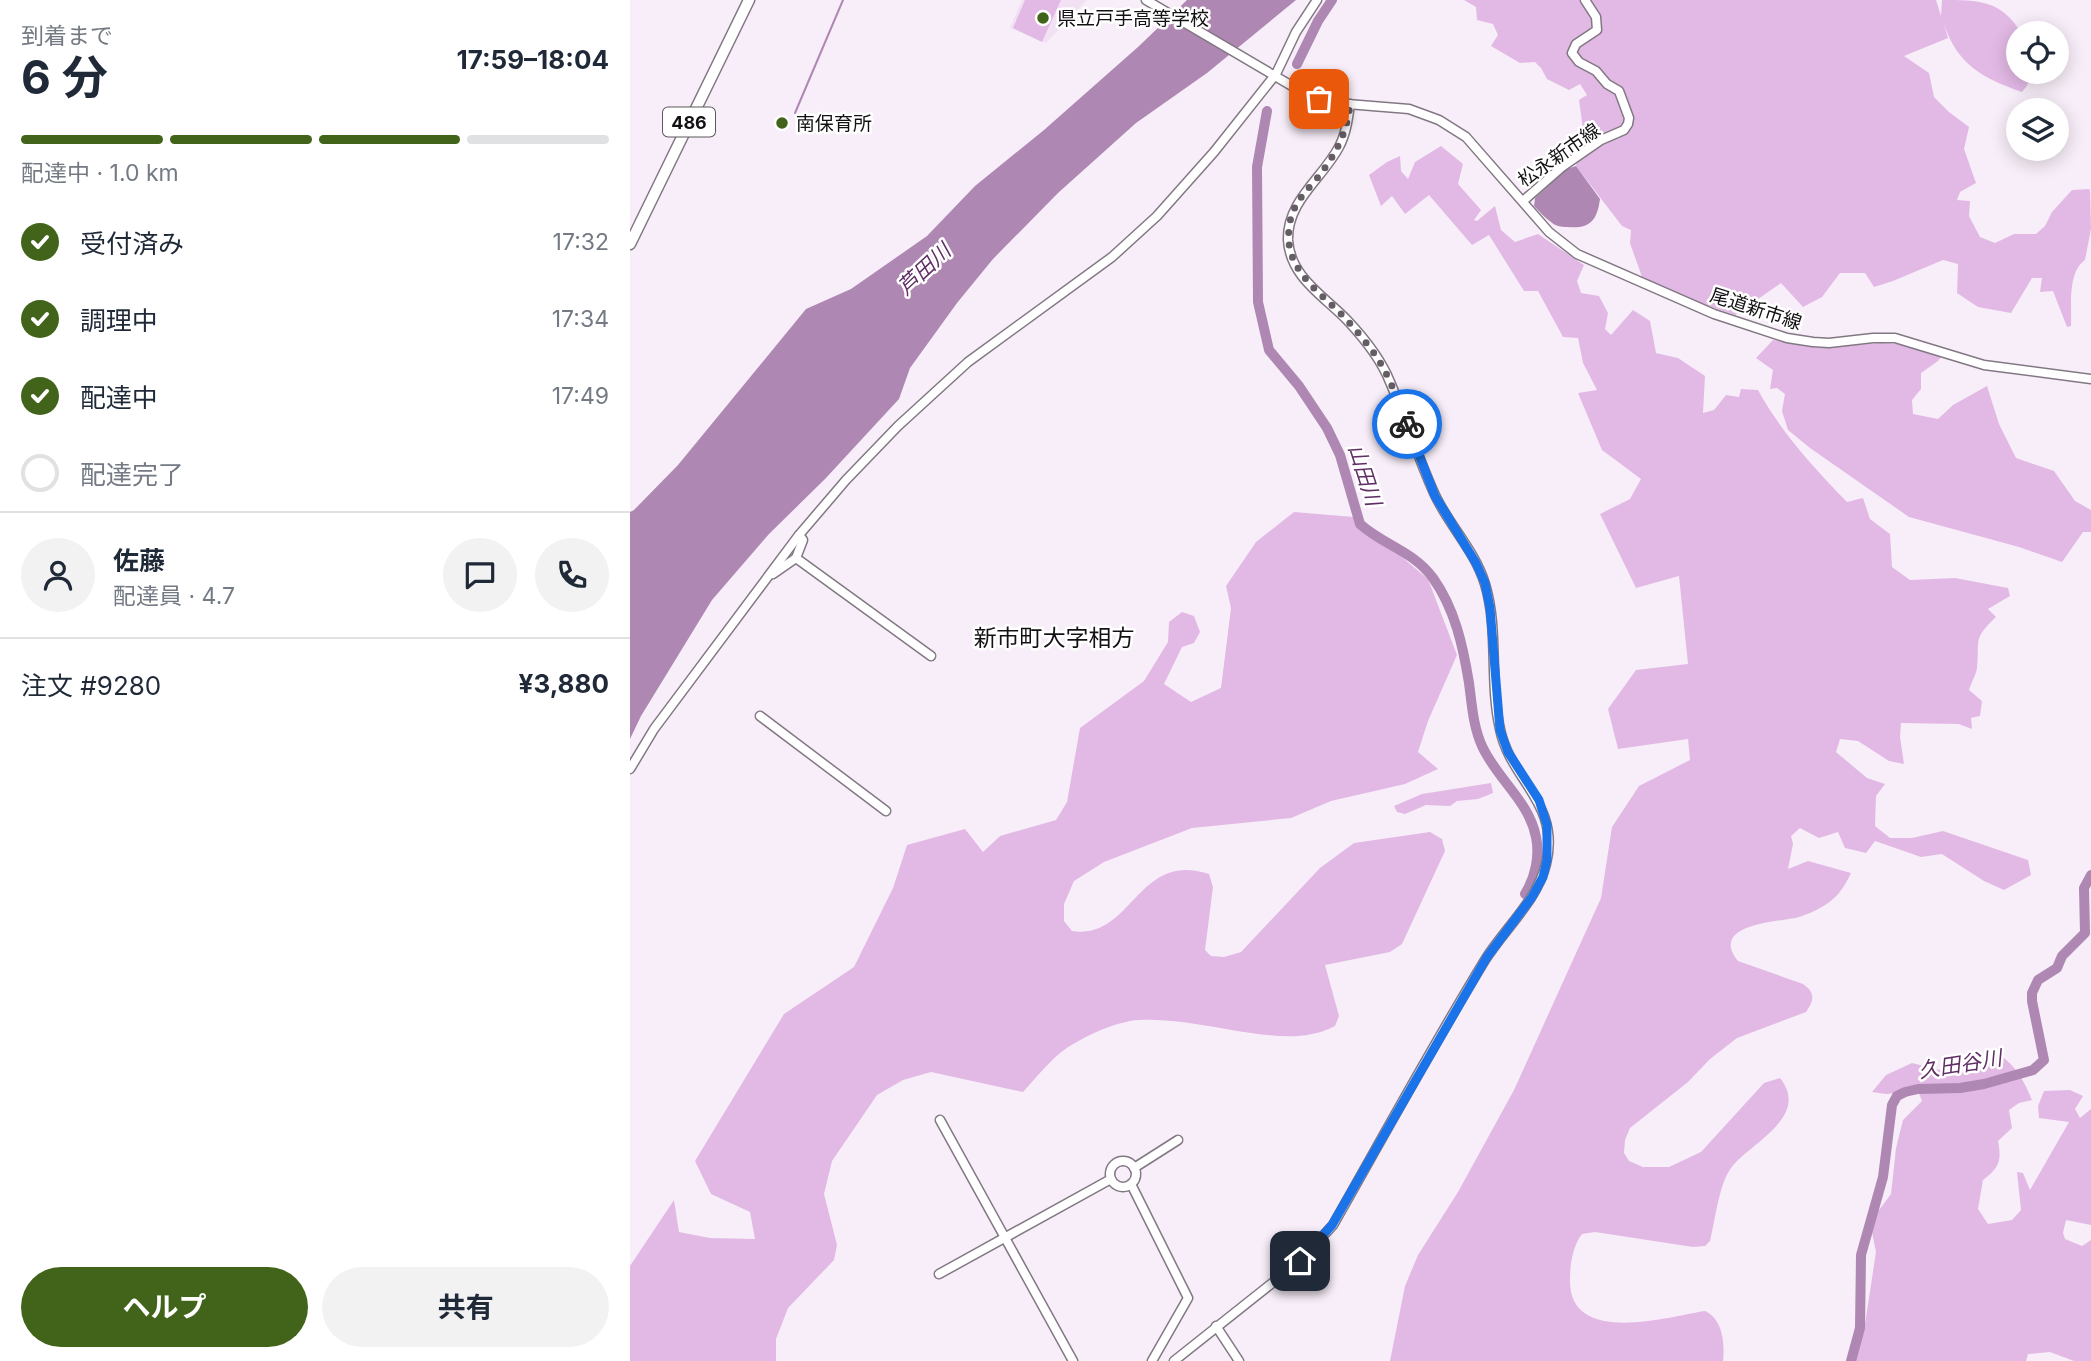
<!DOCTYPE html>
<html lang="ja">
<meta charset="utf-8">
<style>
:root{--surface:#fff;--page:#f2f2f3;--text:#1f2937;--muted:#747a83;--line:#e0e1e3;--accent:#42641a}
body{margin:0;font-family:Inter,"Noto Sans JP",sans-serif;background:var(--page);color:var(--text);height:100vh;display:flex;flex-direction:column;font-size:26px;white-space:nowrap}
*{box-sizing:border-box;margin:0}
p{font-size:23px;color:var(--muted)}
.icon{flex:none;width:38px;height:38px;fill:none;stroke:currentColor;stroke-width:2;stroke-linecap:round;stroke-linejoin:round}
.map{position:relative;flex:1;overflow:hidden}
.sheet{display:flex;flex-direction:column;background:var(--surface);width:630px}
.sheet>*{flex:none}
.tools{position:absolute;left:1376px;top:21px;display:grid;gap:14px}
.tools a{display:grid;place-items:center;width:63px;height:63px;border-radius:50%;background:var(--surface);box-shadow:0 4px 18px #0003;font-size:35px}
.pin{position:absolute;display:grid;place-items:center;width:60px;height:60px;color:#fff;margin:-30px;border-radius:14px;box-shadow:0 4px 10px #0006}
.courier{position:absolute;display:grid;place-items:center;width:70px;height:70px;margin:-35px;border:5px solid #1a73e8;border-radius:50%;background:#fff;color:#222;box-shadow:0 2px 9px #0007}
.head em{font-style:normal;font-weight:700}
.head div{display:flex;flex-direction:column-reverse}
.head{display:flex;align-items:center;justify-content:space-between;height:119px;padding:0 21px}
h1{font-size:46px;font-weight:700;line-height:52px}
.bar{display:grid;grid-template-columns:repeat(4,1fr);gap:10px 7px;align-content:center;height:84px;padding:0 21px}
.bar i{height:9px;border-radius:5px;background:var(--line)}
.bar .active{background:var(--accent)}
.bar p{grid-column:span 4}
.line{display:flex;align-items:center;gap:18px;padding:0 21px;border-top:2px solid var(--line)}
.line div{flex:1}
.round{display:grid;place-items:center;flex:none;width:74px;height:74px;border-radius:37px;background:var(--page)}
ol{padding:0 21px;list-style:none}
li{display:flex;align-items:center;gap:21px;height:77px}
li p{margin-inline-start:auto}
li .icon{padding:7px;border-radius:50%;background:var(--accent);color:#fff;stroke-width:4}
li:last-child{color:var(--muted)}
li i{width:38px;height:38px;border:4px solid var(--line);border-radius:50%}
.button{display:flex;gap:14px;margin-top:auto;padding:14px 21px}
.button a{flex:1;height:80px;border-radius:42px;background:var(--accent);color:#fff;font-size:28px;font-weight:700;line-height:80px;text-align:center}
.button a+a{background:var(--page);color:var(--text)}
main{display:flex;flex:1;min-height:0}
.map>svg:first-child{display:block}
</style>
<main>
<section class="sheet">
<div class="head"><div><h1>6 分</h1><p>到着まで</p></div><em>17:59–18:04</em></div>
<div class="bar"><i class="active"></i><i class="active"></i><i class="active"></i><i></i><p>配達中 · 1.0 km</p></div>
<ol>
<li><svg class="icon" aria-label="check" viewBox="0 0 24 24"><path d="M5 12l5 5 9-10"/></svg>受付済み<p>17:32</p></li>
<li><svg class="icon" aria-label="check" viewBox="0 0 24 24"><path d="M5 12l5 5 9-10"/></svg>調理中<p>17:34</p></li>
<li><svg class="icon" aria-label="check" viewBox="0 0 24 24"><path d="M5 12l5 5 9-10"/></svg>配達中<p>17:49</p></li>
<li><i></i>配達完了</li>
</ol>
<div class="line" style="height:126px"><a class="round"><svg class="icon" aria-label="person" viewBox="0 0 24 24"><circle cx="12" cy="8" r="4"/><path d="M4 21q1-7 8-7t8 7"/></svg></a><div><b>佐藤</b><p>配達員 · 4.7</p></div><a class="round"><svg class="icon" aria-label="chat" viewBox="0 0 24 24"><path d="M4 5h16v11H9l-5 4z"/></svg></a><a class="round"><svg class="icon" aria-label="phone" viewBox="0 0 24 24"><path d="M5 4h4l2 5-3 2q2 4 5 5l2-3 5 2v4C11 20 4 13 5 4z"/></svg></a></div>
<div class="line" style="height:91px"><div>注文 #9280</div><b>¥3,880</b></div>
<div class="button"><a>ヘルプ</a><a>共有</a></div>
</section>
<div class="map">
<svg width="1461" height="1361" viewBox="0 0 1461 1361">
<rect width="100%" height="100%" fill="#f8eef9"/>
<polygon fill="#f1e1f2" points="392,0 457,0 416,43 380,28"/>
<g fill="#e2b9e5">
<polygon points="395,0 431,0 412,42 383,28"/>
<path d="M834 0H1306L1311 16 1312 0C1348 0 1372 0 1391 33H1388V72H1399C1400 82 1398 85 1392 92 1353 78 1328 66 1314 24L1318 38 1274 56 1299 73 1304 97 1319 112 1339 127 1334 149 1346 183 1330 192 1327 200 1340 201 1339 216 1350 237 1365 243 1384 234H1406L1415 226 1422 212 1442 190 1459 189 1460 191 1461 229 1455 260C1437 273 1442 306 1441 326L1437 327 1423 291 1410 292 1412 278H1402L1381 313 1348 307 1327 293 1328 264 1313 260 1263 281 1244 287 1235 273H1210L1192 297 1173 307 1151 283 1105 315 1073 304 1012 277 1000 243 1001 230 992 226 946 166 953 129 949 100 957 95 950 84 939 90 917 79 911 68 905 62 890 63 861 46 868 35 863 24 847 20 846 7Z"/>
<path d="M811 146 833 164 828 184 851 210 844 220 847 221 865 206 871 230 885 242 908 234 954 265 947 281 951 293 969 296 978 313 975 329 981 335 1003 310 1020 321 1026 353 1048 358 1075 376 1073 413 1084 410 1096 395 1109 397 1111 389 1128 390C1151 432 1184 468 1217 502L1233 498 1240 519 1260 534 1262 567 1280 580 1325 578 1378 588 1380 596 1358 609 1366 617C1342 640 1350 639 1347 668 1346 675 1341 683 1339 690L1352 701 1350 716 1341 718 1342 729 1329 724 1271 723 1270 737 1274 764 1259 761 1228 741 1210 739 1206 752 1237 778 1255 784 1246 796 1245 826 1260 838H1282L1313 831 1398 860 1401 875 1374 890 1354 881 1312 854 1291 857 1245 841 1236 853 1215 848 1208 832 1189 838 1170 828 1161 836 1163 844 1158 869 1178 861 1221 873C1214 888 1206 900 1190 908 1183 912 1173 916 1165 918 1145 922 1079 925 1108 961L1173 984C1186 993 1184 1001 1176 1012L1107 1038 1080 1059 1058 1082 1000 1128 995 1140 994 1153 999 1161 1013 1167H1039L1071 1152 1134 1083 1150 1078C1181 1117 1120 1143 1101 1168 1089 1184 1085 1221 1080 1241L1075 1246 1063 1247 965 1232 952 1234C942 1247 940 1266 940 1281 940 1346 1037 1317 1075 1311 1093 1319 1095 1344 1093 1361H760L775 1286 788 1255 828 1192 884 1090 971 898 982 827 1009 786 1060 760 1058 739 988 749 978 709 1006 670 1058 664 1049 576 1006 588 970 514 1000 499 1011 479 972 450 948 393 967 390 953 363 948 338 933 337 908 291H894L859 235 842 245 799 195 775 214 762 196 751 206 739 175 757 162 770 156 771 171 778 179 785 162Z"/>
<polygon points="1143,340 1189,348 1251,343 1281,345 1311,357 1308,361 1291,373 1291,389 1282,400 1283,414 1308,419 1323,405 1357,386 1369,424 1386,458 1424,471 1445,501 1461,510 1461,532 1453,532 1432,562 1389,547 1279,517 1180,448 1158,430 1152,411 1155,394 1147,388 1140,389 1143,370 1126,358"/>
<path d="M664 512 724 517 798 579 827 655 798 721 788 752 808 769 775 784 701 801 661 818 562 828 474 862 444 881 434 904V921L442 931C503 940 507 850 579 874L583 887 575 950 581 956 594 957 611 952 690 868 724 843 800 832 812 839 815 851 772 944 760 952 695 965 709 1016 705 1026C678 1040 650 1037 621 1033 585 1028 546 1018 509 1020 486 1021 449 1038 430 1053 417 1064 405 1079 393 1092L301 1072 273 1080 247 1095 202 1161 194 1194 207 1245 204 1260 158 1308 146 1339V1361H0V1266L44 1200 49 1232 80 1238 125 1239 120 1212 81 1194 65 1161 154 1014 224 967 263 888 277 845 335 829 353 852 370 836 426 820 437 802 450 728 514 681 538 642 539 622 552 612 564 616 570 632 564 643 552 647 534 684 561 702 591 688 601 608 596 586 626 542Z"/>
<polygon points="861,783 863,793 848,799 827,801 820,806 796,805 775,814 767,812 764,806 792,794"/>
<path d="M1368 1054C1386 1065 1394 1081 1402 1100L1389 1103 1379 1110 1382 1128 1368 1141C1372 1161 1369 1168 1353 1180L1348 1209 1358 1224 1382 1220 1391 1210 1387 1172 1393 1173 1400 1190 1439 1122 1409 1118 1408 1106 1414 1091 1440 1090 1453 1096 1445 1109 1450 1118 1461 1109V1225L1436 1220 1433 1233 1435 1239 1452 1246 1461 1240V1361H1444L1420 1352 1398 1354 1396 1361H1224L1235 1324 1246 1252 1240 1222 1261 1194 1266 1148 1273 1120 1292 1101 1288 1091 1256 1094 1242 1092 1256 1075 1282 1063 1314 1071 1337 1073Z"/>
</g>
<g fill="#ae87b2">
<polygon points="557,0 666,0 577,73 506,123 428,193 363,259 327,303 280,368 269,399 195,479 139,534 82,600 11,716 0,739 0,512 4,510 48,465 176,309 221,289 297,236 345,186 414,130 508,47"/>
<path d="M946 166 970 199C967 221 960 229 937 227 931 227 925 226 921 222 915 218 909 211 904 206L905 198 937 169Z"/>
</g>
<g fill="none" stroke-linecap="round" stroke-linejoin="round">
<polyline stroke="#ae87b2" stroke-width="2" points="165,113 213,0"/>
<g stroke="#ae87b2" stroke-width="10">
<polyline points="667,64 688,21 702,0"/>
<path d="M637 111 627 167 628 302 639 350 669 386 697 428 710 455 730 524C753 545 782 550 803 578 825 609 833 646 839 683 842 705 843 726 852 746 867 779 899 801 906 837 910 856 905 878 895 894"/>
<polyline points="1221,1361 1230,1328 1231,1255 1253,1177 1262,1105 1267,1096 1275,1092 1288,1089 1330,1088 1354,1084 1403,1070 1414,1060 1402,1001 1402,993 1408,980 1427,968 1432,956 1455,933 1454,888 1461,875"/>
</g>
<g stroke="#827883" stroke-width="11">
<g id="secondary">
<polyline points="516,0 662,86 689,99 705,103 779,109 809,120 836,137 919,232 947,254 1084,314 1157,338 1183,342 1199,343 1243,338 1265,338 1354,365 1461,379"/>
<polyline points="893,201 932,167 971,140 994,130 998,124 999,118 989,91 977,84 966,71 949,62 942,53 946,44 967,30 966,17 955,0"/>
<polyline points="166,558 301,656"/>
<polyline points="143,574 166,558 173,540 169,535"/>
<polyline points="130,716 256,811"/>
<polyline points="0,769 24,729 169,535 216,480 268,426 338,362 482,257 527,216 584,152 646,74 666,32 687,0"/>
<polyline points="310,1120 443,1361"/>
<circle cx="493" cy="1174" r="13"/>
<polyline points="504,1168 548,1140"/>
<polyline points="501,1184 558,1298 522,1361"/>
<polyline points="309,1274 481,1179"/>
<polyline points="586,1326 609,1361"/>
<path d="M544 1361 670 1261 703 1225C753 1137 802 1047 855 960 875 928 907 901 916 864 931 803 880 780 870 729 859 682 869 630 855 584 845 551 819 525 805 495 788 458 776 419 760 382 751 359 734 338 717 320 694 296 660 277 658 240 657 201 692 179 709 147 716 134 718 119 720 104"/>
</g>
</g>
<g stroke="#827883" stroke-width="13">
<polyline id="highway" points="0,244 119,0"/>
</g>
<use href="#secondary" stroke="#fff" stroke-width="8"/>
<use href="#highway" stroke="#fff" stroke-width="10"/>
</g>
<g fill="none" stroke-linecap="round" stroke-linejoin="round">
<path stroke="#645e64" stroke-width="7" stroke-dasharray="0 12.6" d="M689 99 720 104C717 135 704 157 685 181 674 193 663 205 660 222 651 268 687 289 715 318 726 330 737 343 746 356 760 377 768 401 777 424"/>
<polyline stroke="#1a73e8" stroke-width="9" points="670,1261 702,1225 857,957 902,897 913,877 917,860 917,825 909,800 878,752 870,730 860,608 855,583 846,563 805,496 777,424"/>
</g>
<g fill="#42641a" stroke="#fff" stroke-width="2.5">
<circle cx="413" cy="18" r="7"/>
<circle cx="152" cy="123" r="7"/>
</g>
<g text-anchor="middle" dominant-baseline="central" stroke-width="5" stroke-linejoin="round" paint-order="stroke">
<rect fill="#fff" stroke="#5a585a" stroke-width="2" x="33" y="107.5" width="52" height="29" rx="5"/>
<g font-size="18" font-weight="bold" fill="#141114">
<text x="59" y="122">486</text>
</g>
<g font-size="19" fill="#141114" stroke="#fff" text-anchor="start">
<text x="427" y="18">県立戸手高等学校</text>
<text x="166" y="123">南保育所</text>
</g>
<g font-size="19" fill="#141114" stroke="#fff">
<text transform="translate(929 155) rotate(-35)">松永新市線</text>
<text transform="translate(1126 309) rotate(18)">尾道新市線</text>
</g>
<g font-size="21" font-style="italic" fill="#602e65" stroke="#fff">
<text transform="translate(294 269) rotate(-43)">芦田川</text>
<text transform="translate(735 475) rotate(72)">山田川</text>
<text transform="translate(1330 1064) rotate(-9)">久田谷川</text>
</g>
<g font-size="23" fill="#141114" stroke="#fff">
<text x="424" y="638">新市町大字相方</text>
</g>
</g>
</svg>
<div class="tools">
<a><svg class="icon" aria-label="locate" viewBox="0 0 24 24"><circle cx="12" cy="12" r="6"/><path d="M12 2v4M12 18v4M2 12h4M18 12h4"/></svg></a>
<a><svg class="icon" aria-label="layers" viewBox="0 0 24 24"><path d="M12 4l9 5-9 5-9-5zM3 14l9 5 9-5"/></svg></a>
</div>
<div class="pin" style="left:689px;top:99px;background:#ea580c"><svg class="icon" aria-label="bag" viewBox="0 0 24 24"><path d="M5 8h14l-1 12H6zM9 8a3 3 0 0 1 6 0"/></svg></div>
<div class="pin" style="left:670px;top:1261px;background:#1f2937"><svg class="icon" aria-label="home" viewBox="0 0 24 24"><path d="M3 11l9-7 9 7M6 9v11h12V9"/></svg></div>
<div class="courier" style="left:777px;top:424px"><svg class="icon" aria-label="bike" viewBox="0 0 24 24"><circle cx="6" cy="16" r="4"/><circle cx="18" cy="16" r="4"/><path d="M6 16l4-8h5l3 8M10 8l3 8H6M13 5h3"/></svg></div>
</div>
</main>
